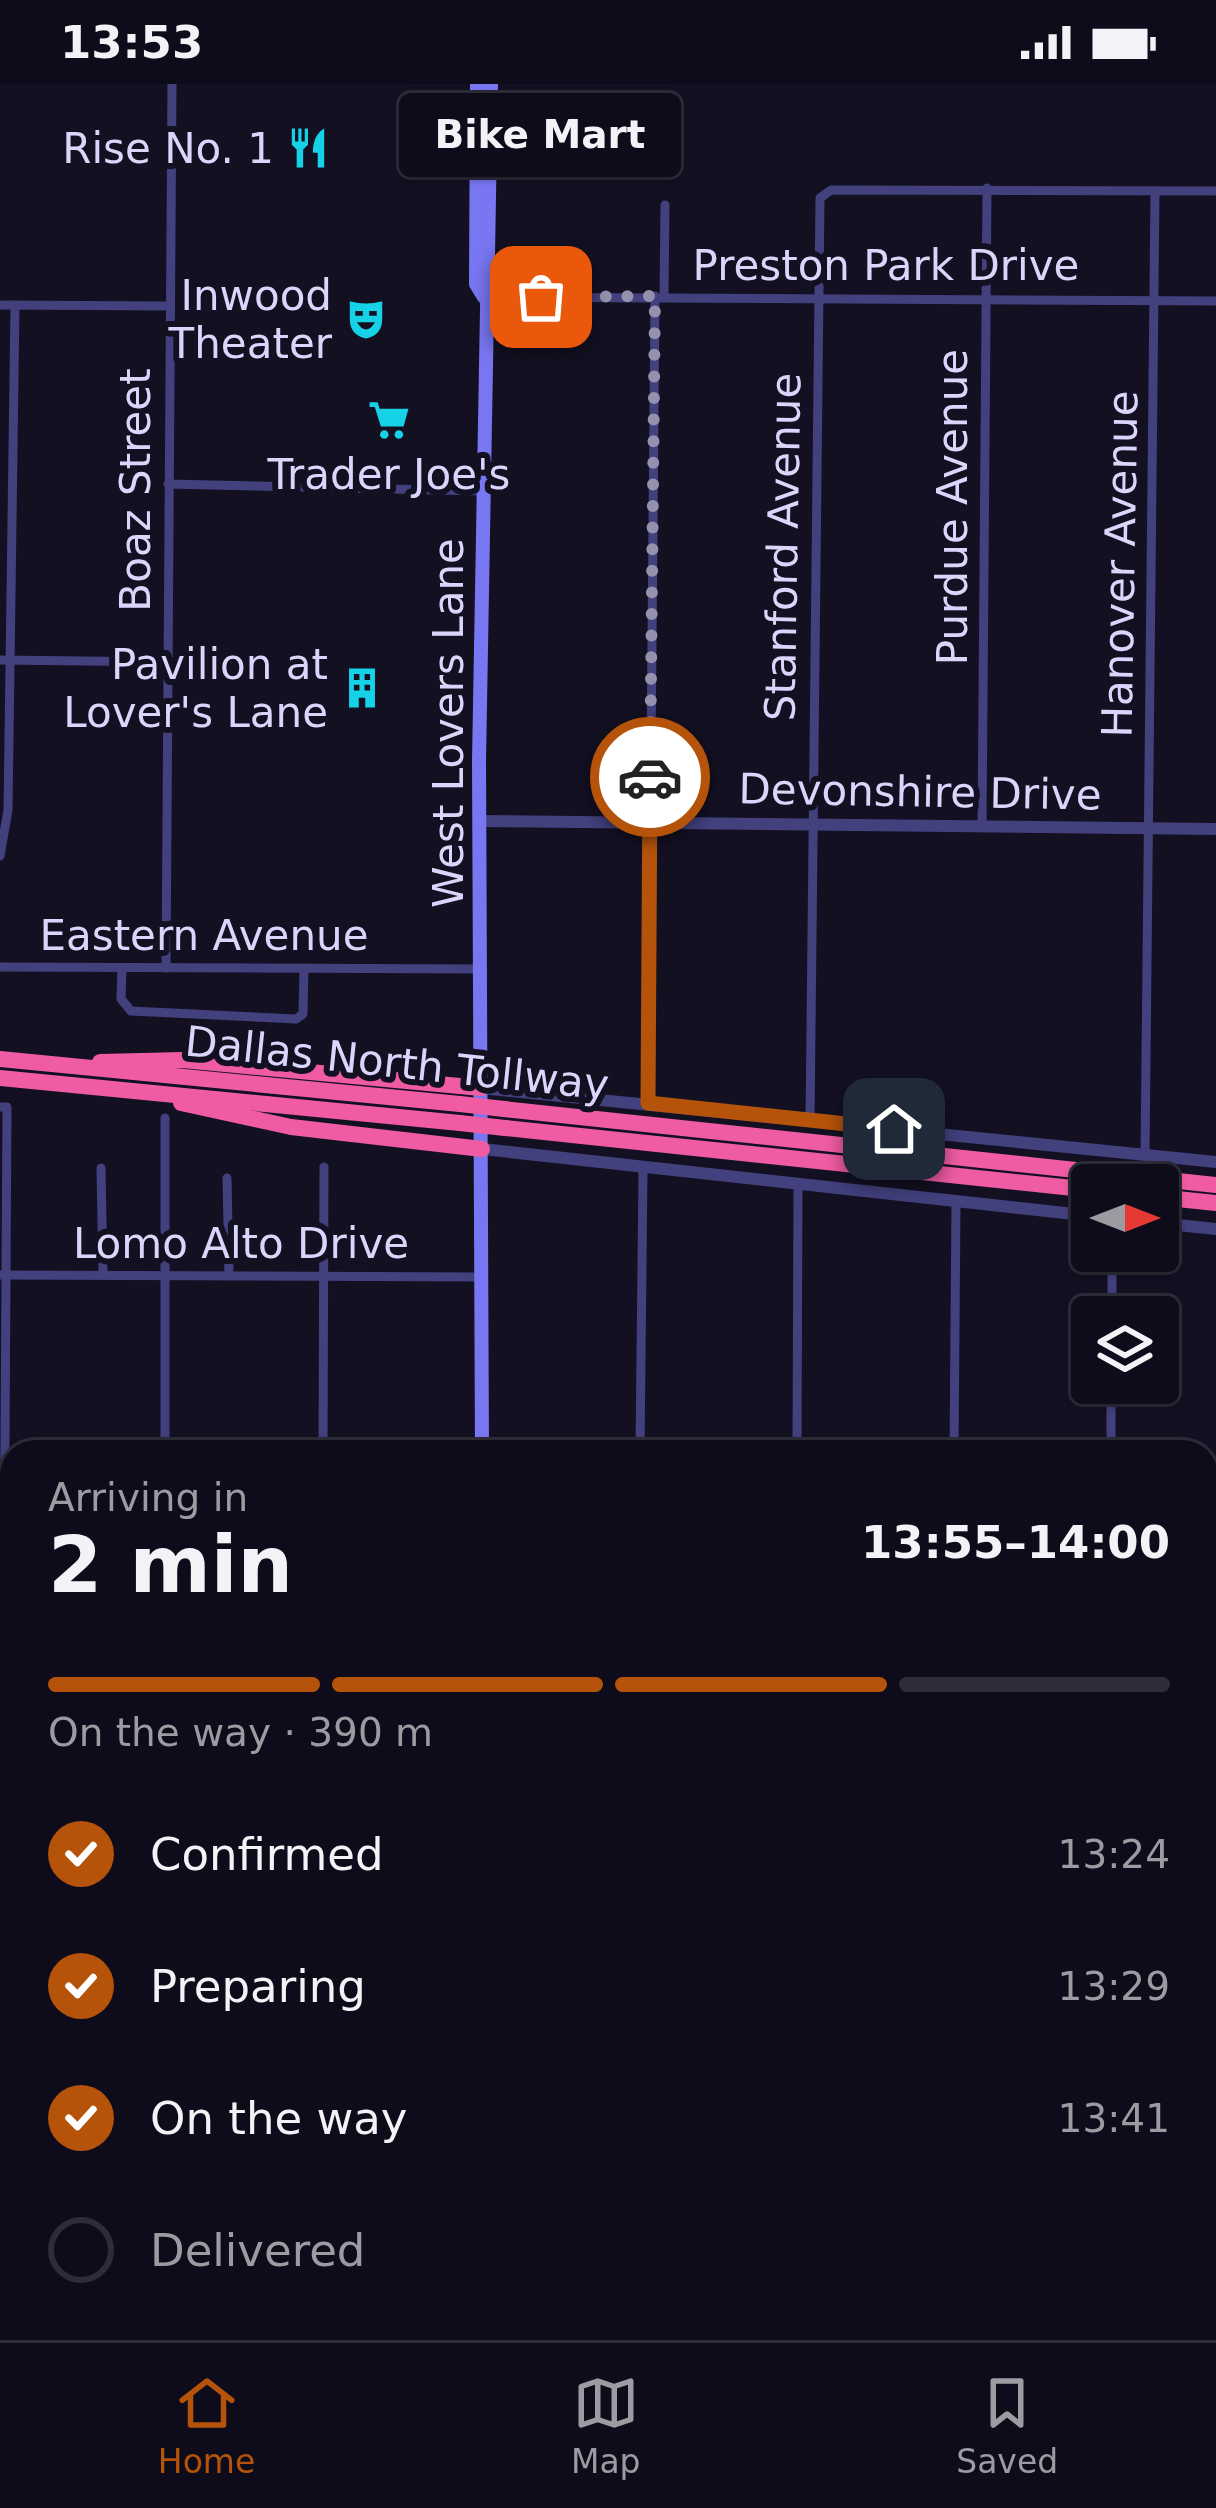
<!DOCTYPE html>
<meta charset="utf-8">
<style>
:root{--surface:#0e0c1a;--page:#1c1a27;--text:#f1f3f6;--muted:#9b9ba2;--line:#2e2c39;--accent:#b45309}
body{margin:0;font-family:"DejaVu Sans",sans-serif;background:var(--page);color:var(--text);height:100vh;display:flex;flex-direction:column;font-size:45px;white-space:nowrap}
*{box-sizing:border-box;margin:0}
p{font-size:39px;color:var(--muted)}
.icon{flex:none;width:66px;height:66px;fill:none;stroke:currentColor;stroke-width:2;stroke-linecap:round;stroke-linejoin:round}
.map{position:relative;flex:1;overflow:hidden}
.side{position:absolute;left:0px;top:1356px;width:1218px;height:900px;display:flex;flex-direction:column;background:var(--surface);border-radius:36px 36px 0 0;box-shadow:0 3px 9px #0004,0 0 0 3px var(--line)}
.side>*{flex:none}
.needle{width:78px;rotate:90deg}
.buttons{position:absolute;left:1071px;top:1080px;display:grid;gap:24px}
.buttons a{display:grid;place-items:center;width:108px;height:108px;border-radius:12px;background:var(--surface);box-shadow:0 3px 9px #0004,0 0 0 3px var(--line);font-size:60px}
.pin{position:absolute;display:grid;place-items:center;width:102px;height:102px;color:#fff;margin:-51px;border-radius:24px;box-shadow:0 6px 18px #0006}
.courier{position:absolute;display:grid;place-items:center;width:120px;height:120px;margin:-60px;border:9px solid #b45309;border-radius:50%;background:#fff;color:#222;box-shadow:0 3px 15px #0007}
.bubble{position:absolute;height:84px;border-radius:12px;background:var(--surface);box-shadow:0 3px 9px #0004,0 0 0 3px var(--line);font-size:39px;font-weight:700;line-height:84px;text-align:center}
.head em{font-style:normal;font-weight:700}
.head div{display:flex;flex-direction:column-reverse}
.head{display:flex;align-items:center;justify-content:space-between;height:204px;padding:0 48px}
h1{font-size:78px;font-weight:700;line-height:90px}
.bar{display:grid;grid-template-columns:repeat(4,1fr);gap:18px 12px;align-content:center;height:144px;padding:0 48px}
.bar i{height:15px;border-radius:9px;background:var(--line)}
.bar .current{background:var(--accent)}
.bar p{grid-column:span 4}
ol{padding:0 48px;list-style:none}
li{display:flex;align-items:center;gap:36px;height:132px}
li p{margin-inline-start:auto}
li .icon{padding:12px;border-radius:50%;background:var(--accent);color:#fff;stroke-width:4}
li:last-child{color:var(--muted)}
li i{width:66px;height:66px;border:6px solid var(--line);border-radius:50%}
.status{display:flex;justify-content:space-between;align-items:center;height:84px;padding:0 60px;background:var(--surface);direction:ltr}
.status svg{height:33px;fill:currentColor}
.tab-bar{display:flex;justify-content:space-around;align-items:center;height:168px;border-top:3px solid var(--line);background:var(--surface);font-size:33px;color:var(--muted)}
.tab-bar a{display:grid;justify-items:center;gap:6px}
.tab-bar .current{color:var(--accent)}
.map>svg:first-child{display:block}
</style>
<div class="status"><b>13:53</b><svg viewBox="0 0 49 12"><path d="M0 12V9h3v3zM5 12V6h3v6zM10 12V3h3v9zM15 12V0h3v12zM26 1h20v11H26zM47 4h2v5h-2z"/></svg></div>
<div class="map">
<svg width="1216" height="2256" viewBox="0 0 1216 2256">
<rect width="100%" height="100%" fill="#131022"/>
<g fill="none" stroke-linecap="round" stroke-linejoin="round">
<g stroke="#42407d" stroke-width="9">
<polyline points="664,212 665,121"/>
<polyline points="484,213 1216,217"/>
<polyline points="0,221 169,222"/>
<polyline points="168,400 483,407"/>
<polyline points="0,576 167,578"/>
<polyline points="982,743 987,104"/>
<polyline points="0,772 8,726 15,221"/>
<polyline points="0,883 480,885"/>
<polyline points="122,884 121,915 131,927 296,935 303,930 304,884"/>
<polyline points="166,884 172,0"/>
<polyline points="648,1019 655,212"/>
<polyline points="0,1023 7,1023 3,1692"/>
<polyline points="810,1036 820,114 831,106 1216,107"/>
<polyline points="1145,1071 1155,107"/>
<polyline points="101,1084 103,1191"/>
<polyline points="227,1094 229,1192"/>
<polyline points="0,1191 481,1193"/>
<polyline points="1112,1233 1112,1167"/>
<polyline points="165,1368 165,1034"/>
<polyline points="323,1368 324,1083"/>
<polyline points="640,1368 643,1085"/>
<polyline points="797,1368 798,1100"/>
<polyline points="954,1368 956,1118"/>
<polyline points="1111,1368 1111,1299"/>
<polyline points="1206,1978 1216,1979"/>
<polyline points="3,2256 5,1931"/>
<polyline points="162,2256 162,2244"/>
<polyline points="319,2256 320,2244"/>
<polyline points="634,2256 634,2244"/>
<polyline points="789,2256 789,2244"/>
<polyline points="946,2256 946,2244"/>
<polyline points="1103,2256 1104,2244"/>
</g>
<g stroke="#42407d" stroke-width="12">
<polyline points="479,737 1216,745"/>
<polyline points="481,1004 1216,1078"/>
<polyline points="482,1065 1092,1132"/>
<polyline points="1158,1139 1216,1145"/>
<polyline points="0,1440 12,1440"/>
<polyline points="1206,1671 1216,1671"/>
<polyline points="0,1692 12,1692"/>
</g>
<g stroke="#7976f2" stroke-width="14">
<polyline points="477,0 476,200 484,213"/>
<polyline points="482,1368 479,677 491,0"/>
<polyline points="473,2256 474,2244"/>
</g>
<g stroke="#ef5ca3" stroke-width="16">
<polyline points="0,975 460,1020"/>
<polyline points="100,978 183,976 481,1004"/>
<polyline points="0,994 460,1039"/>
<polyline points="181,1019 291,1043 482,1065"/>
<polyline points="504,1025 1216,1101"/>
<polyline points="505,1044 1092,1106"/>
<polyline points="1158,1113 1216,1119"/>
</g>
<g stroke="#ef5ca3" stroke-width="16">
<polyline points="460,1020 504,1025"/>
<polyline points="460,1039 505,1044"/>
</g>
</g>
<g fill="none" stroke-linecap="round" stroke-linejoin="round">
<polyline stroke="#9491af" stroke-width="12" stroke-dasharray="0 21.6" points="541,213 655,212 650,693"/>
<polyline stroke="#b45309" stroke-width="15" points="650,693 648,1019 894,1045"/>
</g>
<defs>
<g id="restaurant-bare" transform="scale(3.24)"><path d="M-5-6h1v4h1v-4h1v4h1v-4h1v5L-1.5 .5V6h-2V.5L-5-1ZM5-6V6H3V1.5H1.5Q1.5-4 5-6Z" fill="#16d2e6" stroke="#131022" stroke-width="2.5" paint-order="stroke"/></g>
<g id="theatre-bare" transform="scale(3.24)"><path d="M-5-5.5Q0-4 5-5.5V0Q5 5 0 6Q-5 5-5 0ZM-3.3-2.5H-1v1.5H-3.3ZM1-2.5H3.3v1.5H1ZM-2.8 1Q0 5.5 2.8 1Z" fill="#16d2e6" stroke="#131022" stroke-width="2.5" paint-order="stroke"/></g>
<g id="supermarket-bare" transform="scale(3.24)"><path d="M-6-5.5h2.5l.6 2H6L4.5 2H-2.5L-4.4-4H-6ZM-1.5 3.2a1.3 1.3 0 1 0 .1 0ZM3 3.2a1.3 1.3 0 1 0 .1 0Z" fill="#16d2e6" stroke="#131022" stroke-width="2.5" paint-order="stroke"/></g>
<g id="building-bare" transform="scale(3.24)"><path d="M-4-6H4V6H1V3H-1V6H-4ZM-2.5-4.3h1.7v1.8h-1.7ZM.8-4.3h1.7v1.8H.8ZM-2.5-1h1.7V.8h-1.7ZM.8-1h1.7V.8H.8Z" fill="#16d2e6" stroke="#131022" stroke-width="2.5" paint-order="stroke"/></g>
</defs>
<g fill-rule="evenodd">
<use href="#restaurant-bare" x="308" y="64"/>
<use href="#theatre-bare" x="366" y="235"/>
<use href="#supermarket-bare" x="389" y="336"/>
<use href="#building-bare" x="362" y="604"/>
</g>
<g text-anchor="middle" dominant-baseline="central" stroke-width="12" stroke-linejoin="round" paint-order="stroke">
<g font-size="42" fill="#dad6fb" stroke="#131022" text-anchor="end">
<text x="274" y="64">Rise No. 1</text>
<text x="332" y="211">Inwood<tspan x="332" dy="48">Theater</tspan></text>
<text x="389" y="390" text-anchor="middle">Trader Joe's</text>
<text x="328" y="580">Pavilion at<tspan x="328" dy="48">Lover's Lane</tspan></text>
</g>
<g font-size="42" fill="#dad6fb" stroke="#131022">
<text x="886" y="181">Preston Park Drive</text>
<text transform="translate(135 406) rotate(-90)">Boaz Street</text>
<text transform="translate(952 423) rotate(-90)">Purdue Avenue</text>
<text transform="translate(783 463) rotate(-89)">Stanford Avenue</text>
<text transform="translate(1120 480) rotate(-89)">Hanover Avenue</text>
<text transform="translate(448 639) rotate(-90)">West Lovers Lane</text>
<text transform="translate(920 708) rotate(1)">Devonshire Drive</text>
<text x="204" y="851">Eastern Avenue</text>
<text transform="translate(397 979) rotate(6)">Dallas North Tollway</text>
<text x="241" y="1159">Lomo Alto Drive</text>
</g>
</g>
</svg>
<div class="buttons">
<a><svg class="needle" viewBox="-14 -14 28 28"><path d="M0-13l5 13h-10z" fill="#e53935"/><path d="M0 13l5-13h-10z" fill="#9b9ba2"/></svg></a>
<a><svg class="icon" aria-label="layers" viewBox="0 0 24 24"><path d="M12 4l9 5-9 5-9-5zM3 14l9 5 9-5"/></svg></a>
</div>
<div class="pin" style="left:541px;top:213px;background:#ea580c"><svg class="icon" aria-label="bag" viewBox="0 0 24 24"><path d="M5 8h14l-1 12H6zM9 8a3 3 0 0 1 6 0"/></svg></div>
<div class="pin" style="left:894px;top:1045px;background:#1f2937"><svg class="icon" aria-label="home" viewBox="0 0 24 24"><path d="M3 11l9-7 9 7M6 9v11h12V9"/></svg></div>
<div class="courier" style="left:650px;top:693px"><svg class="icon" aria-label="car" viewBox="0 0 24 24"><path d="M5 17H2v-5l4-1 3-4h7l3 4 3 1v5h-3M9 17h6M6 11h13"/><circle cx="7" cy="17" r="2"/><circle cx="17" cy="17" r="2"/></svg></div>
<div class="bubble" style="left:399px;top:9px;width:282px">Bike Mart</div>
<section class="side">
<div class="head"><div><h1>2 min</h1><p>Arriving in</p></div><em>13:55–14:00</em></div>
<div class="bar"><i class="current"></i><i class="current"></i><i class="current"></i><i></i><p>On the way · 390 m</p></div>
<ol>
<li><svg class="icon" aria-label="check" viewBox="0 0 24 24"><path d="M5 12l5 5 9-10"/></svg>Confirmed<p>13:24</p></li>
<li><svg class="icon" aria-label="check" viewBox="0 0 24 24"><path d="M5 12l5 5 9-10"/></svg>Preparing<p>13:29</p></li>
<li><svg class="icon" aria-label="check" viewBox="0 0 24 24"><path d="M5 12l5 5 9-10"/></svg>On the way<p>13:41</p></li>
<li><i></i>Delivered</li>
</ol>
</section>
</div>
<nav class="tab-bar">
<a class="current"><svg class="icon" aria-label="home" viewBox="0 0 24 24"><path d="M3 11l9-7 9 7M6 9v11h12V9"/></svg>Home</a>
<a><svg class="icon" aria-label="map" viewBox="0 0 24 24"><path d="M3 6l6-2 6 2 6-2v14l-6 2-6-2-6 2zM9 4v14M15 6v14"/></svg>Map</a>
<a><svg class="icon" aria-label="saved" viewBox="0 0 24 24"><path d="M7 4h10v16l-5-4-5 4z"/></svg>Saved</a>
</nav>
